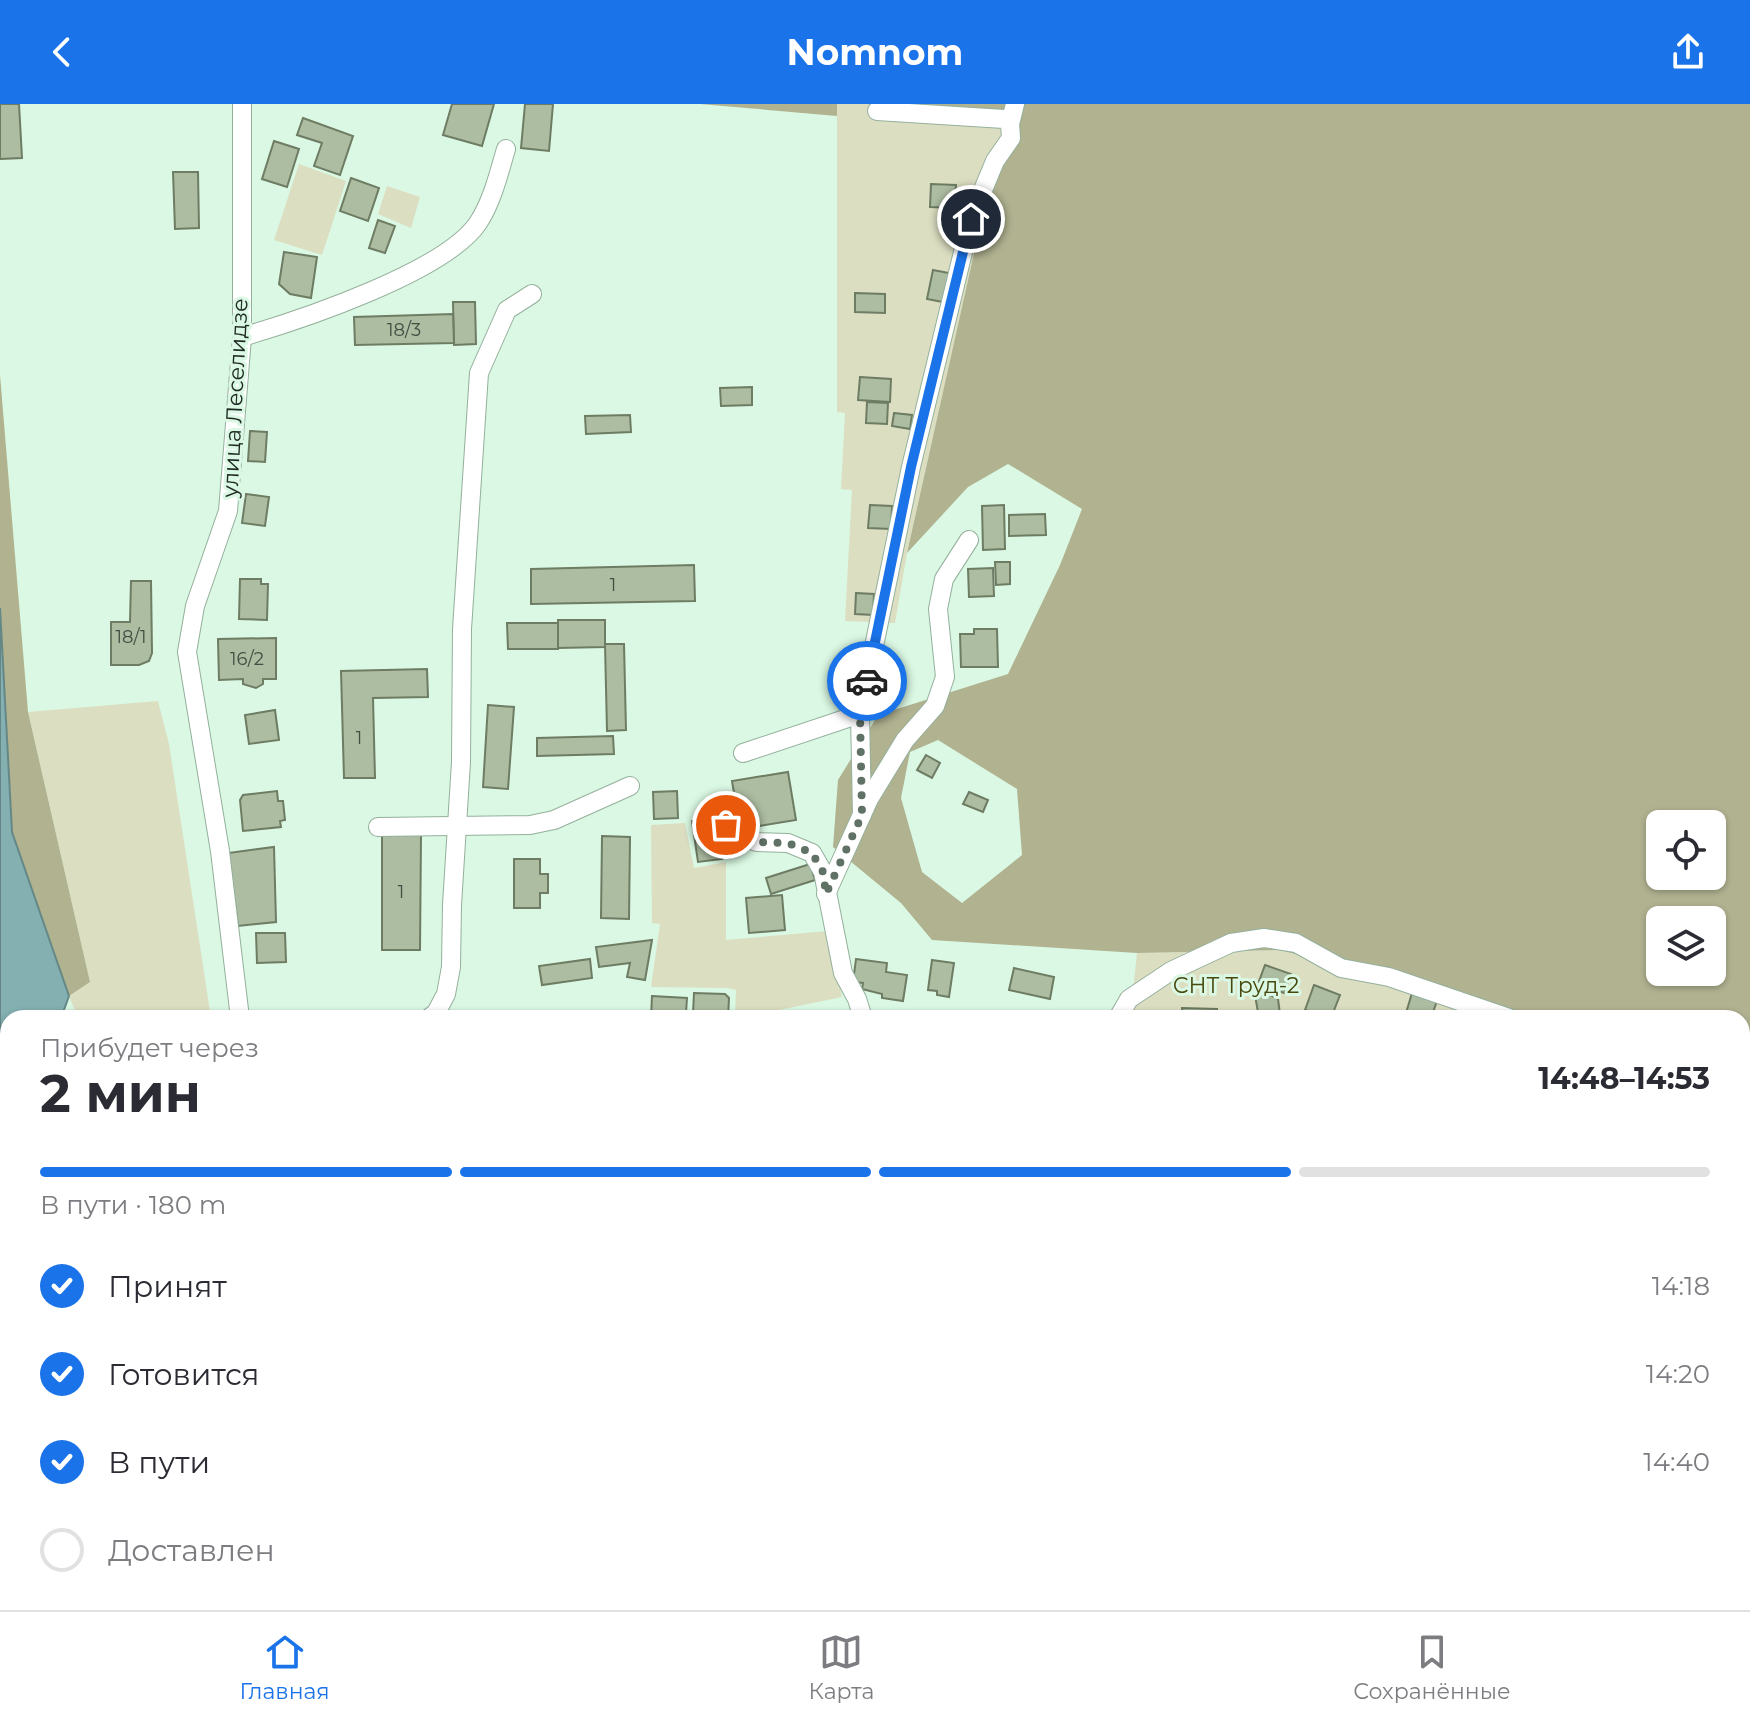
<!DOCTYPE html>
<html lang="ru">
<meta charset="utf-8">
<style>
:root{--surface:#fff;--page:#f2f2f3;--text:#2b2b33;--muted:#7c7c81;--line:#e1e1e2;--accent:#1a73e8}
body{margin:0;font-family:Montserrat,sans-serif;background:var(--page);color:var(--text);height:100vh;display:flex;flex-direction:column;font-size:30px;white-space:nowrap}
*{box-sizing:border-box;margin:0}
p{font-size:26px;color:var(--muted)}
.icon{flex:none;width:44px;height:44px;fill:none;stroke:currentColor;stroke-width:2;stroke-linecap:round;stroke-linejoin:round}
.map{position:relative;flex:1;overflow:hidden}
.details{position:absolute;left:0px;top:906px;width:1750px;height:600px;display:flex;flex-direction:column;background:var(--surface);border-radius:24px 24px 0 0;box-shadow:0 2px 6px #0004}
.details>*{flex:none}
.tools{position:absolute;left:1646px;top:706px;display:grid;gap:16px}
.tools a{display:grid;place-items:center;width:80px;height:80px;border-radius:12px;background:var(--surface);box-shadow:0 2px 6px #0004;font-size:40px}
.pin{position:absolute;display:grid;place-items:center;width:68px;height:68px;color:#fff;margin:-34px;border:4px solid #fff;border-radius:50%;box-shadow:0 2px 8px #0007}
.courier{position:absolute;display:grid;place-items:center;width:80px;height:80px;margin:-40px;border:6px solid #1a73e8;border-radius:50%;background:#fff;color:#222;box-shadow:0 2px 10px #0007}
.summary em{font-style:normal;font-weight:700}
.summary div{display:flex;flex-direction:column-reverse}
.summary{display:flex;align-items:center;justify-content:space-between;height:136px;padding:0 40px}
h1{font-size:52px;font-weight:700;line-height:60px}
.bar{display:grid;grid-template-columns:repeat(4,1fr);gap:12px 8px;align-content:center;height:96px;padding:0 40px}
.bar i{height:10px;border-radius:6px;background:var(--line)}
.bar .on{background:var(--accent)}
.bar p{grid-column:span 4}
ol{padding:0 40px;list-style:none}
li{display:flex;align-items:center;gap:24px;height:88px}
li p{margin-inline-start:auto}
li .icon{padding:8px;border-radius:50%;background:var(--accent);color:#fff;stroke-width:4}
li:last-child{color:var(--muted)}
li i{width:44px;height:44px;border:4px solid var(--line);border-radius:50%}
header{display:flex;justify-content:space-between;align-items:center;height:104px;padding:0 40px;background:var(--accent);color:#fff;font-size:36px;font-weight:700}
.menu{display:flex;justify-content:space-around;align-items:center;height:112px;border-top:2px solid var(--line);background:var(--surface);font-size:22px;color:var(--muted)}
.menu a{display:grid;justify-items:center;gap:4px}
.menu .on{color:var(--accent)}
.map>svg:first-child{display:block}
</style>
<header><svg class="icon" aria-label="back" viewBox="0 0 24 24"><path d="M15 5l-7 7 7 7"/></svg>Nomnom<svg class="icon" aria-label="share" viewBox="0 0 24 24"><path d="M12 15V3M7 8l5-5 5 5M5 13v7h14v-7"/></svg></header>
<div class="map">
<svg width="1750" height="1506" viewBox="0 0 1750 1506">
<rect width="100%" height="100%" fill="#daf8e3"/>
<g fill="#dcdec1">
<polygon points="837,0 867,0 1013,14 979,128 907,449 895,519 845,517 852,386 841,385 845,309 837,308"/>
<polygon points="299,60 346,77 322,151 274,136"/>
<polygon points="387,82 420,93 411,124 378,110"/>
<polygon points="158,597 169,640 211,914 78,914 69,892 90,878 28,608"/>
<polygon points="685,719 694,764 726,758 726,836 828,827 842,893 759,910 759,914 735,914 736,886 727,884 651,883 660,820 652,819 651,721"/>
<polygon points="1279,846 1440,885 1491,914 1130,914 1137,849"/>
<polygon points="1742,1067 1750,1069 1750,1250 1742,1252"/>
<polygon points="588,1498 1110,1498 1140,1506 589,1506"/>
<polygon points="1314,1498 1561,1498 1563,1506 1314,1506"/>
</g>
<g fill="#b0b290" fill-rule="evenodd">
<polygon points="700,0 837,0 837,12"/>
<path d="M867 0H1750V1069L1742 1067V914H1491L1440 885 1279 846 1137 849 932 836 901 799 833 743 838 676 878 611 1008 570 1060 461 1082 405 1008 360 968 383 907 449 979 127 1013 14ZM938 636 1017 685 1022 751 962 799 922 768 901 694 910 648ZM1660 720H1712V772H1660ZM1660 816H1712V868H1660Z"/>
<polygon points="0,271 28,608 90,878 69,892 12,728 0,504"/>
<polygon points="0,1198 8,1236 8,1498 19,1498 20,1506 0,1506"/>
<polygon points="1750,1250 1750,1506 1563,1506 1561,1498 1742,1498 1742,1252"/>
<polygon points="105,1498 588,1498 589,1506 102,1506"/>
<polygon points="1110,1498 1314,1498 1314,1506 1140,1506"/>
</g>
<polygon fill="#84b0b2" stroke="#658887" stroke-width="2" points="0,504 12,728 69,892 61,914 8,914 8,1236 0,1198"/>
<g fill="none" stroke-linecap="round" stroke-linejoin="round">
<g stroke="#658887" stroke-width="5">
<polyline points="1742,1048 1750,1047"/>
<polyline points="1251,1498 1252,1506"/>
</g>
</g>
<g fill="#adbda2" stroke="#6d7c63" stroke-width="2">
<polygon points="0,0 19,0 22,54 0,55"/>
<polygon points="452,0 494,0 482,42 443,31"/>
<polygon points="525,0 553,0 549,47 521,44"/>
<polygon points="303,14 353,32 340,71 314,62 322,39 297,31"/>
<polygon points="274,37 299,45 287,83 262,75"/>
<polygon points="173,68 198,68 199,124 175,125"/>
<polygon points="351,74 379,84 368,117 340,107"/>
<polygon points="931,80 956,81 954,104 930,103"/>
<polygon points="378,116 395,122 385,149 369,144"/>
<polygon points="284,148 317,153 311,194 290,190 279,180"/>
<polygon points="933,166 954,170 948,199 927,195"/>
<polygon points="855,189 885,190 885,209 855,208"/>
<polygon points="453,198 475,198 476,240 454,241"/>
<polygon points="453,210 454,239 355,241 354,213"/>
<polygon points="860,273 891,275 890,298 858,296"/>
<polygon points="752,283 752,301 721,302 720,284"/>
<polygon points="867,298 888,299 887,320 866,319"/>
<polygon points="894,309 912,311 910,325 892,322"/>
<polygon points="630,311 631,328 586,330 585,312"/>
<polygon points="250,327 267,328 265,358 248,357"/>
<polygon points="246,390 269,393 265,422 242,419"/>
<polygon points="870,401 892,402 891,425 868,424"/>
<polygon points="1004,401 1005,445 983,446 982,402"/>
<polygon points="1045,410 1046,431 1009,432 1009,411"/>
<polygon points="995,458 1010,458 1010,480 996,481"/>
<polygon points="694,461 695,497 531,500 531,465"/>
<polygon points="993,464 994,492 969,493 968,465"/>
<polygon points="240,475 261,475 261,480 268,480 267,516 239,515"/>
<polygon points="131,477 151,477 152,549 149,557 139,561 111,561 111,518 130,518"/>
<polygon points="856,489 874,490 873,511 855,510"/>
<polygon points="558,516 605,516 605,543 558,544"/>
<polygon points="507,519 558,519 558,545 508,545"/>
<polygon points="974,525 997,525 998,563 961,563 960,530 974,530"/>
<polygon points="276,534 276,575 263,575 263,580 256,584 243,580 243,575 219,576 218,535"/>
<polygon points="605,540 624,540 626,626 607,627"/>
<polygon points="427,565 428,593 373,594 375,674 344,674 341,567"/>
<polygon points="488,601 514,603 508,685 483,683"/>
<polygon points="275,606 279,636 249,640 245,611"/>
<polygon points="613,632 614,650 537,652 537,634"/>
<polygon points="926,651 940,659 932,674 917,666"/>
<polygon points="788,668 796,716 740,725 732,677"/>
<polygon points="277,687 278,697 283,697 285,716 280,717 281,723 243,727 240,696 243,691"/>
<polygon points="677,687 678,714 654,715 653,688"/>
<polygon points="969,688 988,696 983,708 963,700"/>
<polygon points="717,714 722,755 698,758 692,717"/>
<polygon points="382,730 421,730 420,846 382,846"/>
<polygon points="602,732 630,733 629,815 601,814"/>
<polygon points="274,743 276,818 238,822 228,749"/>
<polygon points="514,755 540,755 540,770 548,770 548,789 540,789 540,804 514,804"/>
<polygon points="810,760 815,776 771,790 766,774"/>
<polygon points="782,791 785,826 749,829 746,794"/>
<polygon points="256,829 285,829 286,858 257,859"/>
<polygon points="652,836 645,876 627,873 630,859 599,863 596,843"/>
<polygon points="590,855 592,874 542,881 539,862"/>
<polygon points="856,855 887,859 886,868 907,871 903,897 882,894 882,890 862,885 863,879 853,878"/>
<polygon points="932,856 954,859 949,893 937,891 937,887 928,886"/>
<polygon points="1265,861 1291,870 1284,889 1258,880"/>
<polygon points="1014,864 1054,873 1050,895 1009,886"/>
<polygon points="1314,881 1340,891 1331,914 1305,906"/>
<polygon points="694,889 725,890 729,894 728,914 705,914 705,910 693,910"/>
<polygon points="1266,889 1278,895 1280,910 1259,914 1255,891"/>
<polygon points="1412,889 1437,897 1431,914 1406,909"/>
<polygon points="652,892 687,894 686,909 671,908 671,914 651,914"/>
<polygon points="1182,904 1217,905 1217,914 1182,914"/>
<polygon points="819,1498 849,1498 850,1506 820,1506"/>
<polygon points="946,1498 972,1498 968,1506 949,1506 943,1503"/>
</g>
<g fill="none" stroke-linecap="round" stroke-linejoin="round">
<g stroke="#94b09c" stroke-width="20">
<g id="minor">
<polyline points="1010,20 1015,0"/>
<path d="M242 233C300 216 445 168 478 119 492 98 499 69 506 45"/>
<polyline points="743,649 860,610"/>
<polyline points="724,700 726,721 732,730 757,738 788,739 812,749 823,768 843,869 857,895 863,914"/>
<polyline points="862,711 860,610 911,363 971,115 995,57 1011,34 1010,20 1004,15 877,7"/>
<polyline points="378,723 530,721 554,716 630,682"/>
<polyline points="826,790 869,695 905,636 935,602 945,573 938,505 944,475 969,436"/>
<polyline points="240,914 220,747 187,548 195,502 228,407 242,233 242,0"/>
<polyline points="429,914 436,909 446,890 451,863 452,801 461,658 462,525 479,269 507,206 532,190"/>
<polyline points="1118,914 1129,895 1171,867 1231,839 1264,834 1296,839 1341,864 1389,873 1509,914"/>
<polyline points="0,1110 8,1107"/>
<polyline points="1742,1112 1750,1113"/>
<polyline points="883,1498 888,1506"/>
<polyline points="1124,1498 1130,1506"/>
<polyline points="1446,1498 1449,1506"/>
<polyline points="137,1506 141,1498"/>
</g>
</g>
<use href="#minor" stroke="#fff" stroke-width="18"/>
</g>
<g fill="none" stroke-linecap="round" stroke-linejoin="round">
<polyline stroke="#607166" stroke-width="8" stroke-dasharray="0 14.4" points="726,721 732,730 757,738 788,739 812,749 823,768 826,790 862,711 860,610 867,577"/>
<polyline stroke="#1a73e8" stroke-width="10" points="867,577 911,363 971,115"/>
</g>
<g text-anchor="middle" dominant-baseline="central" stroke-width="6" stroke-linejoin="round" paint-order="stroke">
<g font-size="18" fill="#424e42">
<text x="404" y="226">18/3</text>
<text x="613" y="481">1</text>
<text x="131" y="533">18/1</text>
<text x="247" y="555">16/2</text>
<text x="359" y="634">1</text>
<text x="401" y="788">1</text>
</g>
<g font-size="22" fill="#1e2922" stroke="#daf8e3">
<text transform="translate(235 294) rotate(-87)">улица Леселидзе</text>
</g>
<g font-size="22" fill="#48480e" stroke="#daf8e3">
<text x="1236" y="881">СНТ Труд-2</text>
</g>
</g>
</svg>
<div class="tools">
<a><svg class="icon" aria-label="locate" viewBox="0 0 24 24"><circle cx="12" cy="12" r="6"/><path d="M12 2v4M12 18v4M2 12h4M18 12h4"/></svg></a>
<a><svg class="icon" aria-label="layers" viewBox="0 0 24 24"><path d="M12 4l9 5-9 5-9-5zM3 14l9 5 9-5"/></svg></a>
</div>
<div class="pin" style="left:726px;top:721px;background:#ea580c"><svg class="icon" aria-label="bag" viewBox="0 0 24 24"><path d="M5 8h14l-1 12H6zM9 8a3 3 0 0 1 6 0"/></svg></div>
<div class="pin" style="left:971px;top:115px;background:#1f2937"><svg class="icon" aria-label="home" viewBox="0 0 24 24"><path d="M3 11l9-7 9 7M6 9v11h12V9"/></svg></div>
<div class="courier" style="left:867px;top:577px"><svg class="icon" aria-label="car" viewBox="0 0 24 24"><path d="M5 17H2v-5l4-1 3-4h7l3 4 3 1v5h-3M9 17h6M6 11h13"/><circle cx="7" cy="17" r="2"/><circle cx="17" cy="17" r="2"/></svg></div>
<section class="details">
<div class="summary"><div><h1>2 мин</h1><p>Прибудет через</p></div><em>14:48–14:53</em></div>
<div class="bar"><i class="on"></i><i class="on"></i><i class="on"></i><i></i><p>В пути · 180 m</p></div>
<ol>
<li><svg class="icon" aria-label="check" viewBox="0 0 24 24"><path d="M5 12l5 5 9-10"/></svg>Принят<p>14:18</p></li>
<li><svg class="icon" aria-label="check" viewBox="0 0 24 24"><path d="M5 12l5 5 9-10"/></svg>Готовится<p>14:20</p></li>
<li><svg class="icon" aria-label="check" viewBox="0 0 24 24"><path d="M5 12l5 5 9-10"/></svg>В пути<p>14:40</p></li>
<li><i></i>Доставлен</li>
</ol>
</section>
</div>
<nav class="menu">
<a class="on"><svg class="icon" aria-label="home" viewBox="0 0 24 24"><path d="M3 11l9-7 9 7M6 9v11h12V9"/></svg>Главная</a>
<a><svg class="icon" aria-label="map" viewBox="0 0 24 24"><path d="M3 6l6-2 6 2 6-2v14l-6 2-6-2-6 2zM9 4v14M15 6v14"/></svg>Карта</a>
<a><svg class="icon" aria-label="saved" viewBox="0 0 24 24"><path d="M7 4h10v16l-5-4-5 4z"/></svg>Сохранённые</a>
</nav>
